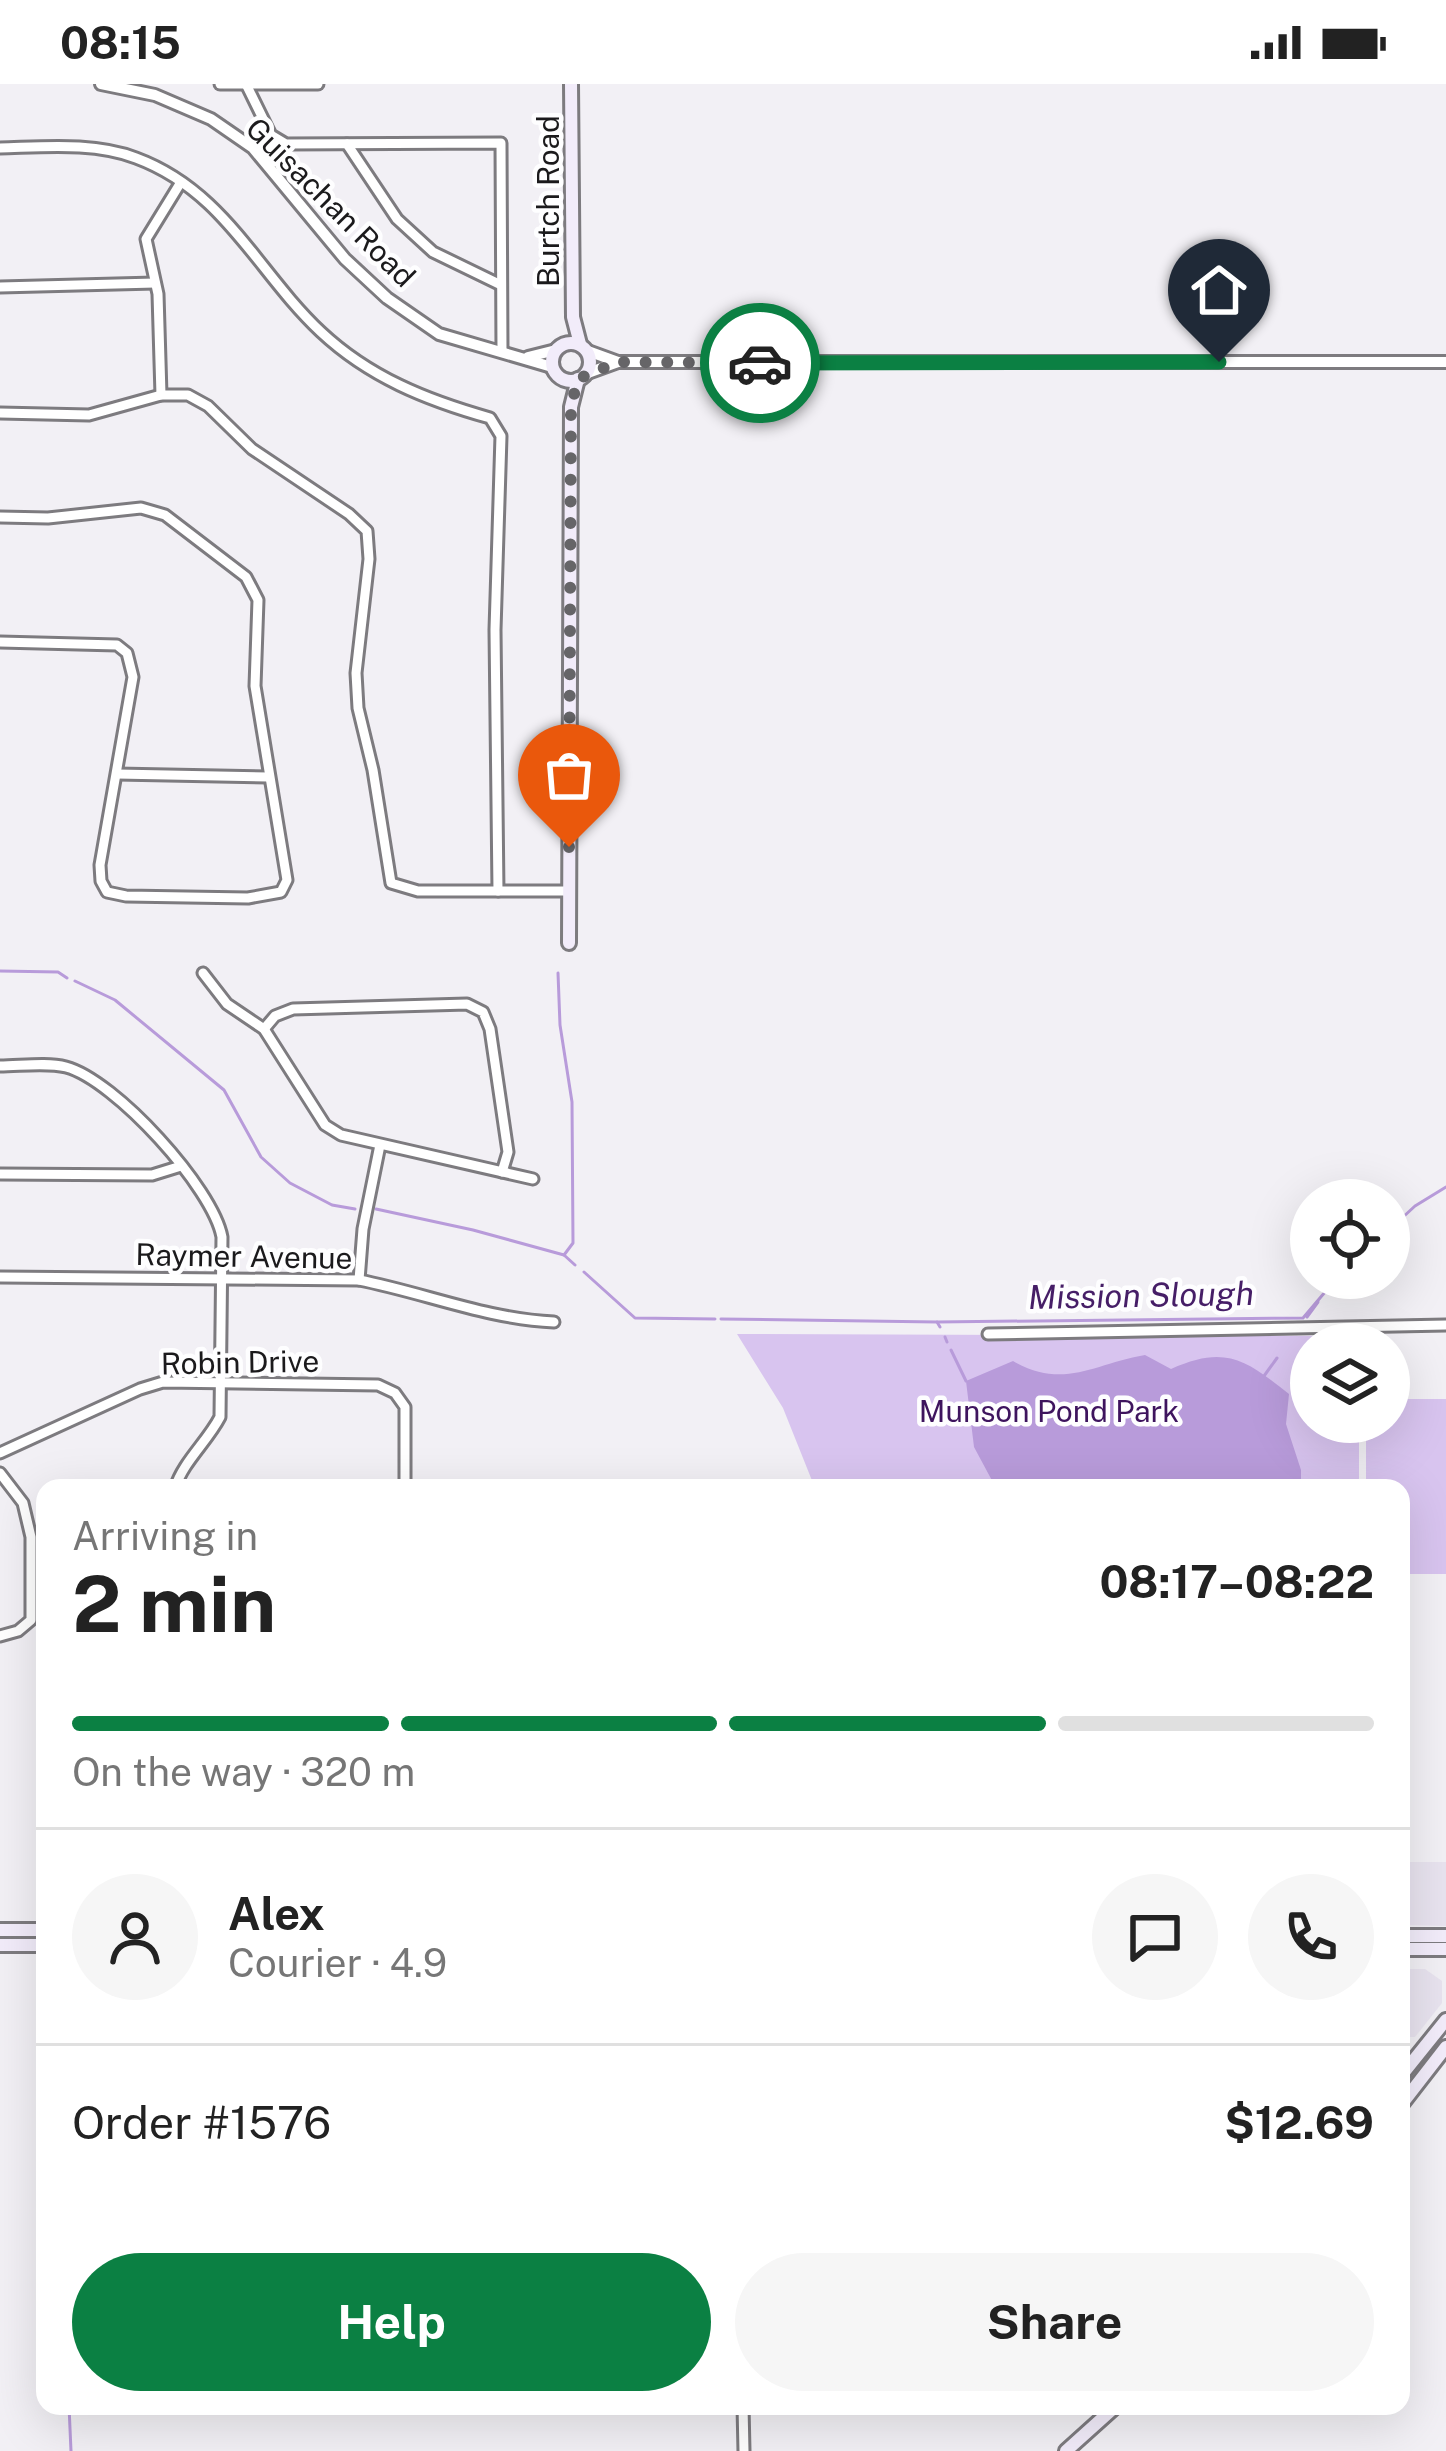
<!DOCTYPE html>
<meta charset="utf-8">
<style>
:root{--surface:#fff;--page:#f6f6f6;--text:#222;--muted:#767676;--line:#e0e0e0;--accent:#0b8043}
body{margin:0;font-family:"Public Sans",sans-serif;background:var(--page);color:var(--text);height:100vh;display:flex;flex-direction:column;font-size:45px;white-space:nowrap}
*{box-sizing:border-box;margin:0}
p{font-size:39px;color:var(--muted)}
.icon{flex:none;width:66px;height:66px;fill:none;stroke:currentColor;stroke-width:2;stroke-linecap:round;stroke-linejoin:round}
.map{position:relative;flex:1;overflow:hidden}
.drawer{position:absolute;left:36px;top:1395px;width:1374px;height:936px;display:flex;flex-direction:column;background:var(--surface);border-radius:24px;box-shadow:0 12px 48px #0002}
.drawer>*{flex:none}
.tools{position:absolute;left:1290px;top:1095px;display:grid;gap:24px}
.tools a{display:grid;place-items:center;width:120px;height:120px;border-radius:50%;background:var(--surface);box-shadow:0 12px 48px #0002;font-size:60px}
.pin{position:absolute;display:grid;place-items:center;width:102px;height:102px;color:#fff;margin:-123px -51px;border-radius:50% 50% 50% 0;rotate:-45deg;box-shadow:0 0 12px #0007}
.pin .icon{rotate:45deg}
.courier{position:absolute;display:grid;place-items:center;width:120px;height:120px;margin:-60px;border:9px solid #0b8043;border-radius:50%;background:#fff;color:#222;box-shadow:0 3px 15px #0007}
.overview em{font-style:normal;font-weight:700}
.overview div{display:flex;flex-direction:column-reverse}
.overview{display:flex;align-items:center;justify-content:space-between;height:204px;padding:0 36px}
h1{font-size:78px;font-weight:700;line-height:90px}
.bar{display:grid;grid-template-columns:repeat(4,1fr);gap:18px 12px;align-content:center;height:144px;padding:0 36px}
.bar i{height:15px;border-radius:9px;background:var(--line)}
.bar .selected{background:var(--accent)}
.bar p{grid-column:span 4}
.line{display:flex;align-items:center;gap:30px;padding:0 36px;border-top:3px solid var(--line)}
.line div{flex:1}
.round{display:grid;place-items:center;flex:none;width:126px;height:126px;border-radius:63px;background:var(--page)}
.action{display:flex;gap:24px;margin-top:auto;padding:24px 36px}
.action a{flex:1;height:138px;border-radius:72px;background:var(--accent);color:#fff;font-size:48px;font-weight:700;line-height:138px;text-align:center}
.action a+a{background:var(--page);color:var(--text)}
.status{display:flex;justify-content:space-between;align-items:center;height:84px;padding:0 60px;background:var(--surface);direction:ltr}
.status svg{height:33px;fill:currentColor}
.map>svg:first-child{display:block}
</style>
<div class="status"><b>08:15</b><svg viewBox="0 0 49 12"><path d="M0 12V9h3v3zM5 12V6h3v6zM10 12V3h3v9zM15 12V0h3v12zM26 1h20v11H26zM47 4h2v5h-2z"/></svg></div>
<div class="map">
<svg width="1446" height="2367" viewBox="0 0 1446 2367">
<rect width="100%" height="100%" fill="#f2f0f5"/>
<g fill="#e8e3ef">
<polygon points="1401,1778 1446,1778 1446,1842 1401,1841"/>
<polygon points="1401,1885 1425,1885 1442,1897 1442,1919 1415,1953 1401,1953"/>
</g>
<g fill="#d8c4ef">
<polygon points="737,1250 1360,1252 1360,1260 1311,1260 1311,1338 1359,1338 1359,1404 815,1404 783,1324"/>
<polygon points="1389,1315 1446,1315 1446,1490 1401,1490 1401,1404 1366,1404 1366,1338 1389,1338"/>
</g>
<path fill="#b89bda" d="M1145 1271 1171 1285C1225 1261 1245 1275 1289 1310L1286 1340 1301 1386V1404H996L974 1363 966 1297 1013 1277C1064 1306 1093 1280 1145 1271Z"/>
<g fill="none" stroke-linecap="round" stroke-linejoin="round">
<g stroke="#b89bda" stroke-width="3">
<polyline points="0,887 58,888 67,894"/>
<polyline points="558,889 560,941 572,1018 573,1159 564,1171"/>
<polyline points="75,897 115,916 224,1006 261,1073 290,1099 332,1121 355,1125"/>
<polyline points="376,1125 473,1146 564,1171 575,1181"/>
<polyline points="1389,1146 1415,1122 1446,1103"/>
<polyline points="584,1188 635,1234 715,1235"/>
<polyline points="1307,1233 1318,1218"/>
<polyline points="721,1235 937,1238 940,1243"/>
<polyline points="937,1238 1303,1234 1331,1201"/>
<polyline points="945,1253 947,1258"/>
<polyline points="951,1266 966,1297"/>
<polyline points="1264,1292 1277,1274"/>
<polyline points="44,2116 45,2137"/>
<polyline points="69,2322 71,2367"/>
</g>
<g stroke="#7d7b7f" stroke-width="15">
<g id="minor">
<polyline points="220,0 318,0"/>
<polyline points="246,0 271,51 286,60 501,59 502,268"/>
<polyline points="347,60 397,135 433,168 501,201"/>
<path d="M0 64C44 63 94 58 136 74 225 107 257 188 321 248 369 293 426 316 490 334L501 352 495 546 498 807"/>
<polyline points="0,203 155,199"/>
<polyline points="161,311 158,210 146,155 181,98"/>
<polyline points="0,329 89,331 161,311 188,311 208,322 252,365 349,430 367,447 369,475 356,589 358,624 373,686 391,799 418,807 569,807"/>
<polyline points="0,433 48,434 141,424 165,431 246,493 258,516 255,602 287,796 281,808 248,814 126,812 107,808 101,797 100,781 133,593 127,569 117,561 0,558"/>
<polyline points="117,690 268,693"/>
<polyline points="203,889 227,920 264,945 325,1041 341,1051 533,1095"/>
<polyline points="264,945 275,932 293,925 467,920 483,928 490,945 508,1068 502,1088"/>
<path d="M0 982C20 982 47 978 66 983 115 996 213 1104 222 1153L220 1333C207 1358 183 1378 175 1404"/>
<polyline points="0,1090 152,1091 181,1082"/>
<path d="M0 1193 359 1196C425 1209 487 1235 554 1238"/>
<polyline points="359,1196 363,1145 380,1061"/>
<polyline points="988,1250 1446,1241"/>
<polyline points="0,1369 140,1305 163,1298 378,1301 395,1309 405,1323 405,1404"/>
<polyline points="0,1389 23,1419 31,1453 31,1536 18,1547 0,1552"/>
<polyline points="743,2322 744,2367"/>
</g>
</g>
<g stroke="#7d7b7f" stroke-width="16">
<g id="tertiary">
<polyline points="101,0 155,11 211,35 253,64 345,175 387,214 439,250 552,283"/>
<polyline points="585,266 618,278 1446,278"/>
<polyline points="528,273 556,266"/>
<polyline points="585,290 618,278"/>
</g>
</g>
<g stroke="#7d7b7f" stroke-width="18">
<g id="secondary">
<polyline points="571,0 573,233 580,260"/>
<circle cx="571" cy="278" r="19"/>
<polyline points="569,859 571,323 578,295"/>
<polyline points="0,1846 45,1846"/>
<polyline points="1401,1852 1446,1852"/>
<polyline points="0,1861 45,1861"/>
<polyline points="1401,1865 1446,1865"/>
<polyline points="1401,1992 1446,1936"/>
<polyline points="1401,2021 1446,1963"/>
<polyline points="1066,2367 1116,2322"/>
</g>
</g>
<use href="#minor" stroke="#fff" stroke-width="9"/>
<use href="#tertiary" stroke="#fff" stroke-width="10"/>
<use href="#secondary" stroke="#f2ecfa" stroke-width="12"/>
</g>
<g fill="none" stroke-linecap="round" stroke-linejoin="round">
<polyline stroke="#666568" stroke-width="12" stroke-dasharray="0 21.6" points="569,763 571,322 578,295 618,278 760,279"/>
<polyline stroke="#0b8043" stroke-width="15" points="760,279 1219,278"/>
</g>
<g text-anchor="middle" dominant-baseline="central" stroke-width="9" stroke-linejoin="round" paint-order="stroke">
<g font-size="30" fill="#1b1a1c" stroke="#fefeff">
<text transform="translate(548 117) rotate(-90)">Burtch Road</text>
<text transform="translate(331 118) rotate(45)">Guisachan Road</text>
<text transform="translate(244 1172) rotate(1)">Raymer Avenue</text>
<text transform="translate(240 1278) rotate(-1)">Robin Drive</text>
</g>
<g font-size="30" fill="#3e145e" stroke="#fefeff">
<text x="1049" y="1327">Munson Pond Park</text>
</g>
<g font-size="33" font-style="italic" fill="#461e67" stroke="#fefeff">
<text transform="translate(1141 1211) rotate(-1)">Mission Slough</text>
</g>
</g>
</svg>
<div class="tools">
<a><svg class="icon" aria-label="locate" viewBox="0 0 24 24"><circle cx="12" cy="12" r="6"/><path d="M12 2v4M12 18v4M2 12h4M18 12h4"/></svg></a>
<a><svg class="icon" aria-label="layers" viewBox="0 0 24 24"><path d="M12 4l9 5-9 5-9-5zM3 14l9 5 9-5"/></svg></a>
</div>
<div class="pin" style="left:569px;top:763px;background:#ea580c"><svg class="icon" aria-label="bag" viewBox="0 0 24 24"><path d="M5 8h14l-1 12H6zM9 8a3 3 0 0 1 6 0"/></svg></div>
<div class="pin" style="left:1219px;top:278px;background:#1f2937"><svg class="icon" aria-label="home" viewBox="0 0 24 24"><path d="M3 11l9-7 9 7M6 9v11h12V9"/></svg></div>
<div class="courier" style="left:760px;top:279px"><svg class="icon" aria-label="car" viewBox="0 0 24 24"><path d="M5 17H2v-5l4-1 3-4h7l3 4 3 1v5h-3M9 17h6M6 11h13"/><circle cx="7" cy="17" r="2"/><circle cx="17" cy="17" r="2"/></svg></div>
<section class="drawer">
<div class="overview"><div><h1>2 min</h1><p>Arriving in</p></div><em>08:17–08:22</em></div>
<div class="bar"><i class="selected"></i><i class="selected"></i><i class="selected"></i><i></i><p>On the way · 320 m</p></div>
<div class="line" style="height:216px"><a class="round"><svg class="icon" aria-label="person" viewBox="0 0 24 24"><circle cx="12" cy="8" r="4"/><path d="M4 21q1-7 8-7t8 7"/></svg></a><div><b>Alex</b><p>Courier · 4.9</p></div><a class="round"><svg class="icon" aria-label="chat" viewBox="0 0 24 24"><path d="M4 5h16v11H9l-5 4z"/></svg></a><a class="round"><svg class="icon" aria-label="phone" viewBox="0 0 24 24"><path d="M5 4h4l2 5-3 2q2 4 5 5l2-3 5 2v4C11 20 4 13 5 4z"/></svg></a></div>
<div class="line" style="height:156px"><div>Order #1576</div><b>$12.69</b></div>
<div class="action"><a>Help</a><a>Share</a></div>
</section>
</div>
